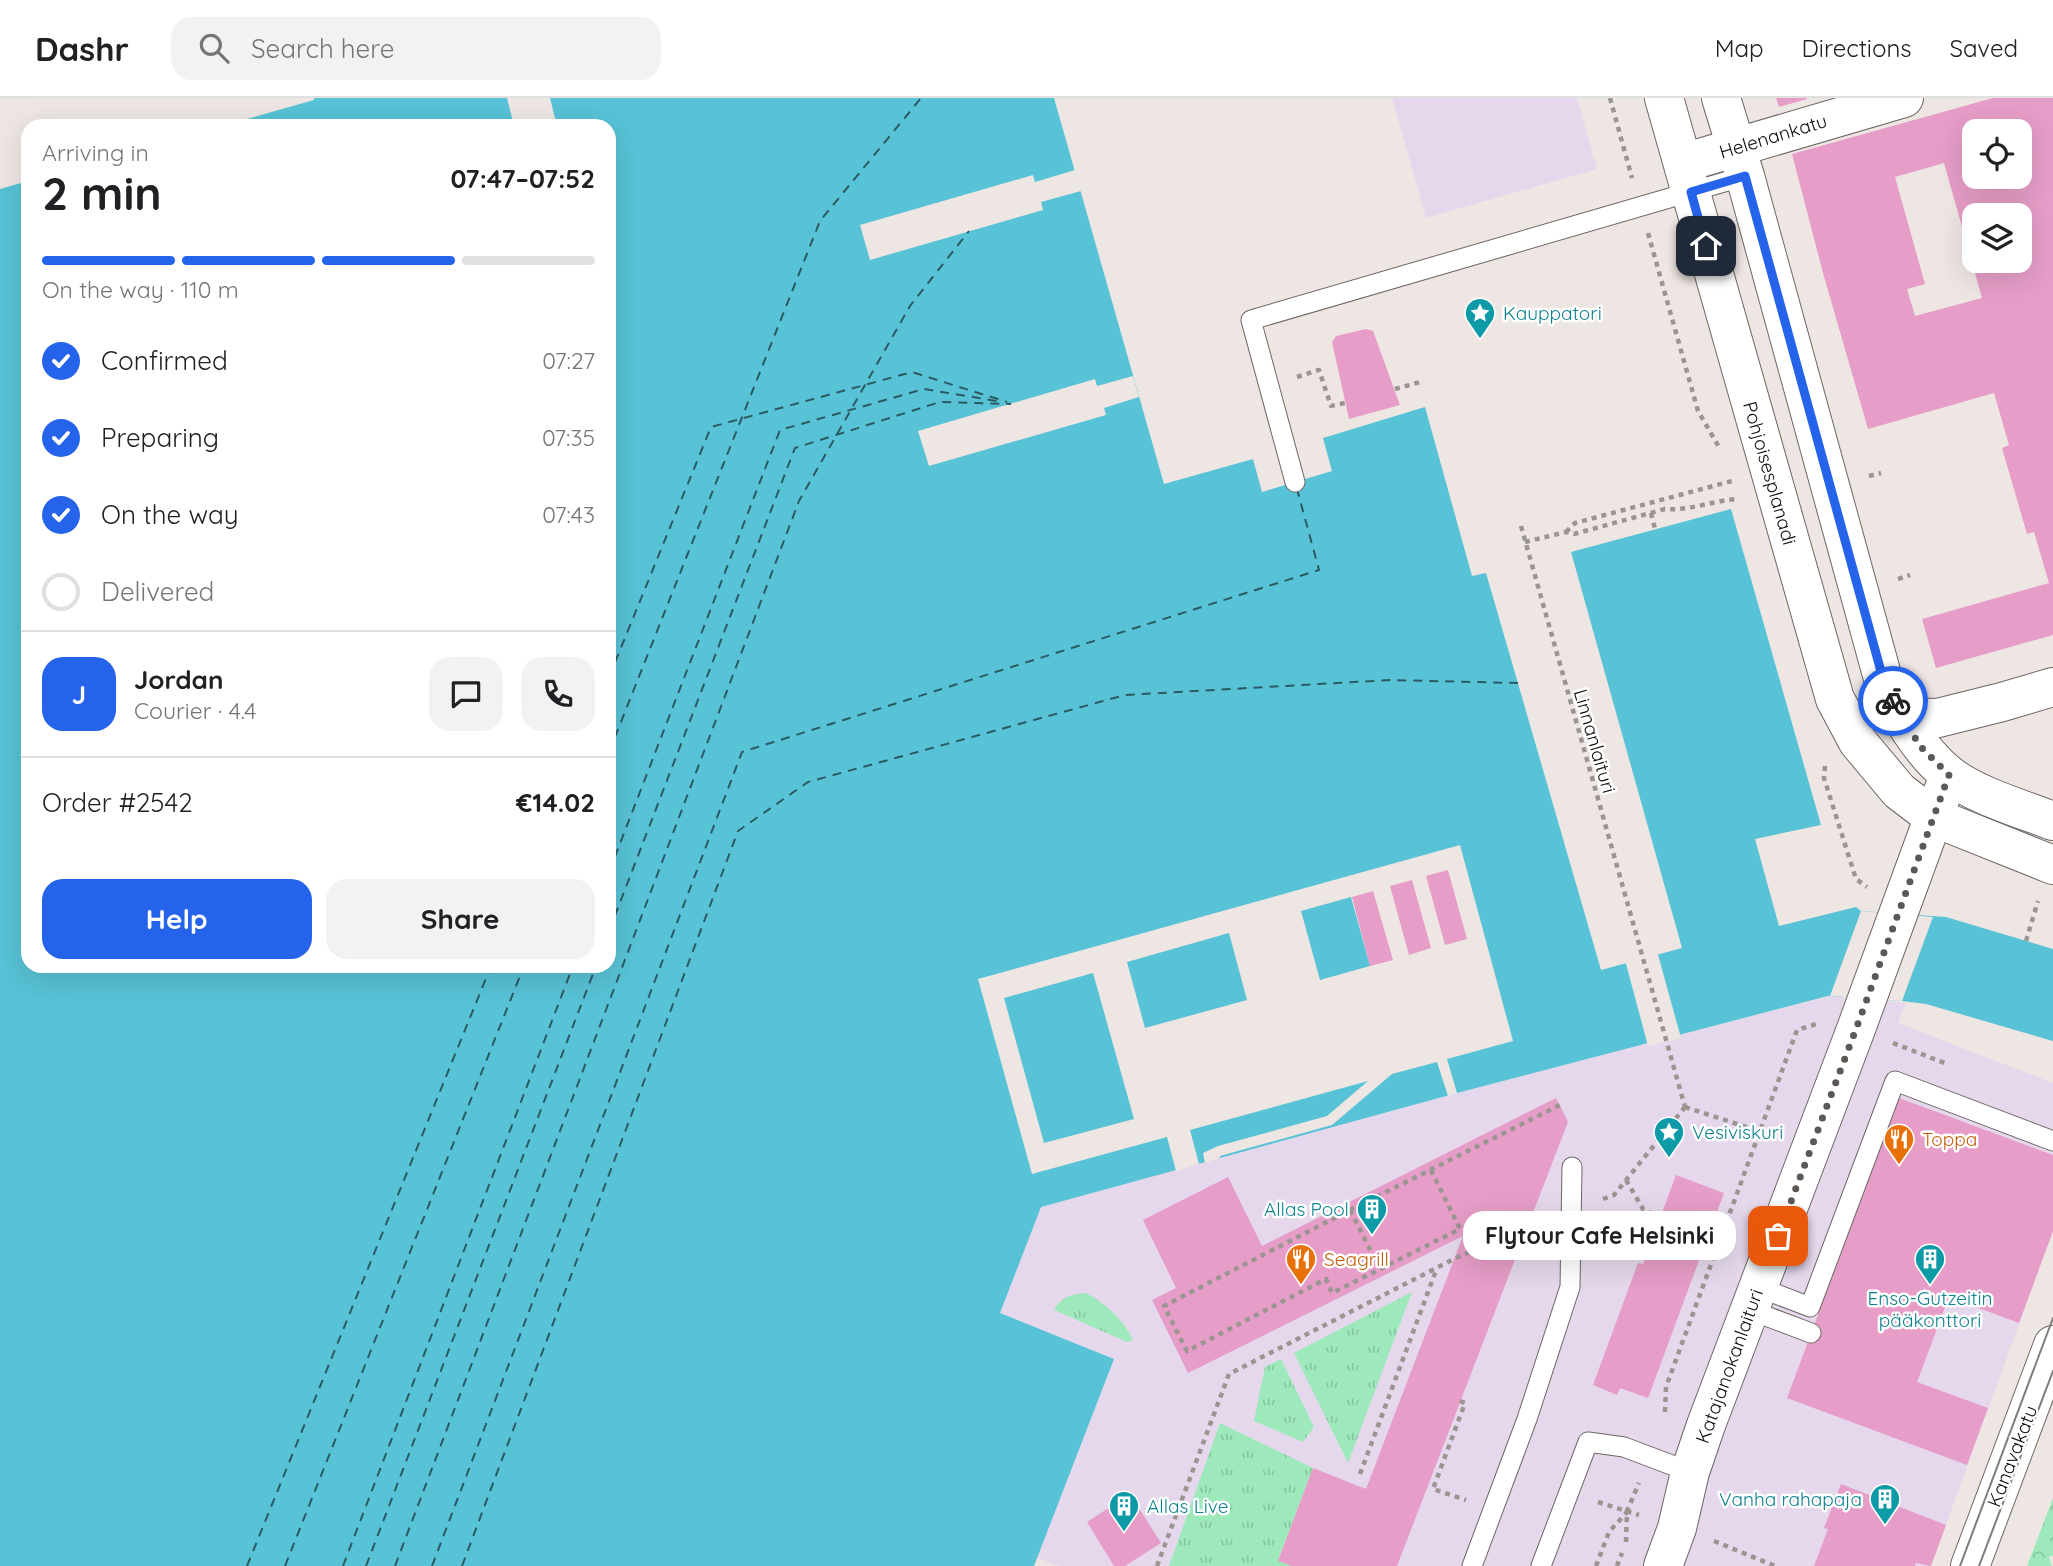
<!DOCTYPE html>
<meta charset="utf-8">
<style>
:root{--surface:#fff;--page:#f2f2f2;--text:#202124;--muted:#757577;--line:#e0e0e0;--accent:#2563eb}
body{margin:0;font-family:Quicksand,sans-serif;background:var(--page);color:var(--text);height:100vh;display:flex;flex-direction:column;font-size:26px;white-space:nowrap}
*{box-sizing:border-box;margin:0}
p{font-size:23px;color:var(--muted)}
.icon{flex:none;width:38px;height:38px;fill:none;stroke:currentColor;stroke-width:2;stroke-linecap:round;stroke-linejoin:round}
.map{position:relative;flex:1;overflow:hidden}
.side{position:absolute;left:21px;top:21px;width:595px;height:854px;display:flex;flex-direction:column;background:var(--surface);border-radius:21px;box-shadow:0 7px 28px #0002}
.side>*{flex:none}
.buttons{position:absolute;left:1962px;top:21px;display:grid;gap:14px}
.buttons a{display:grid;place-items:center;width:70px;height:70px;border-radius:14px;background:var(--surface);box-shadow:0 7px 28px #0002;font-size:35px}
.pin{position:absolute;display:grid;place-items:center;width:60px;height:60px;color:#fff;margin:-30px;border-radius:14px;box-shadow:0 4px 10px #0006}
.courier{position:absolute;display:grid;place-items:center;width:70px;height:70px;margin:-35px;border:5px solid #2563eb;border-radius:50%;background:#fff;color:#222;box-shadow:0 2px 9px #0007}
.bubble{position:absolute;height:49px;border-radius:21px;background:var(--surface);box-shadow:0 7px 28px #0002;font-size:23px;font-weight:700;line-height:49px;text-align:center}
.headline em{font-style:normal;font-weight:700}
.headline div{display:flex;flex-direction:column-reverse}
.headline{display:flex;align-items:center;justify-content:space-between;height:119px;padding:0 21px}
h1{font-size:46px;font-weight:700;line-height:52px}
.bar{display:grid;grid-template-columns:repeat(4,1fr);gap:10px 7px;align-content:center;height:84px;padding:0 21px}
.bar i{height:9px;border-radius:5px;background:var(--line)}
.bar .active{background:var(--accent)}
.bar p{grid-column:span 4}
.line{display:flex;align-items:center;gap:18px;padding:0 21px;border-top:2px solid var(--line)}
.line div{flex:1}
.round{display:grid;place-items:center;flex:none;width:74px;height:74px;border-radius:21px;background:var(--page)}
ol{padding:0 21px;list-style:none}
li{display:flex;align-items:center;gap:21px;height:77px}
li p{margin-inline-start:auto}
li .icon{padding:7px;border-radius:50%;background:var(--accent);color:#fff;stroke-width:4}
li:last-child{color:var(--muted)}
li i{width:38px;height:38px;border:4px solid var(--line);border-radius:50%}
.primary-button{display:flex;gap:14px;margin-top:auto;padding:14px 21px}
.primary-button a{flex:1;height:80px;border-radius:21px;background:var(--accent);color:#fff;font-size:28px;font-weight:700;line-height:80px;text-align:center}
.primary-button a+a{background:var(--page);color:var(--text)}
header{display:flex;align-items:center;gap:42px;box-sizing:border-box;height:98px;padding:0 35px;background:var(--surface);border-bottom:2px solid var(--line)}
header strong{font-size:33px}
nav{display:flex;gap:38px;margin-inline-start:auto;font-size:24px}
.search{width:490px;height:63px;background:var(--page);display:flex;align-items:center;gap:18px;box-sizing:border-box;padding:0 24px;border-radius:21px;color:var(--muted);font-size:26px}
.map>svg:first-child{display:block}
</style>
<header>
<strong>Dashr</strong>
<div class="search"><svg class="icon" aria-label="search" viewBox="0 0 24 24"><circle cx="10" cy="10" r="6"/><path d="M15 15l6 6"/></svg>Search here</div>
<nav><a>Map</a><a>Directions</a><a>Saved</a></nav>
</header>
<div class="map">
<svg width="2053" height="1468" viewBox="0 0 2053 1468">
<defs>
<pattern id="grass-tufts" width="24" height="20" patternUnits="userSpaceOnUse" patternTransform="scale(1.75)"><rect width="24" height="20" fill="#9ee9bc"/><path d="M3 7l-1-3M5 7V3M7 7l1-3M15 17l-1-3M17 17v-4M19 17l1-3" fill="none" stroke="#87c6a0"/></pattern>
<pattern id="park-crowns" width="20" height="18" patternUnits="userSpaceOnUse" patternTransform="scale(1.75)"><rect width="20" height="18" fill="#9ee9bc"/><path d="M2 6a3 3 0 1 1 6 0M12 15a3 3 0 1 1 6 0" fill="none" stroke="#87c6a0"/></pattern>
</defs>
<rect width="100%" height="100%" fill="#eee6e2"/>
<g fill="#e5d8ec">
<polygon points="1392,0 1577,0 1597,71 1426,120"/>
<polygon points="1830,898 1906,905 1898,925 2053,985 2053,1133 1931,1468 1059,1468 1037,1460 1114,1261 999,1215 1040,1109 1457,995"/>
</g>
<g fill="url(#grass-tufts)">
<polygon points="1412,1194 1348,1365 1294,1255"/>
<path d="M1086 1195C1106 1206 1123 1221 1133 1242L1127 1244 1054 1212C1061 1199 1071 1196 1086 1195Z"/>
<polygon points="1281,1261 1314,1329 1303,1344 1254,1323 1265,1269"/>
<polygon points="1220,1325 1313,1370 1278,1462 1292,1468 1169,1468"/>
</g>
<polygon fill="url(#park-crowns)" points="2053,1400 2053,1458 2049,1459 2052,1468 2027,1468"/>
<polygon fill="#58c2d6" points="314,0 1054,0 1164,386 1253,361 1262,394 1332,373 1323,340 1425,309 1472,478 1486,475 1601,872 1682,850 1571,454 1731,411 1821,727 1755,741 1779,828 1856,809 1861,813 1946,819 2053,851 2053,943 1926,906 1902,903 1828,898 1457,995 1041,1109 1000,1215 1114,1261 1034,1468 0,1468 0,91 28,83 28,868 609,868 609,28 222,28 314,2"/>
<g fill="#eee6e2" fill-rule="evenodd">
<polygon points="507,0 550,0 557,28 514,28"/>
<polygon points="1075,72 1081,93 1041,104 1043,112 870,162 860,127 1033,77 1035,84"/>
<polygon points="1133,278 1139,299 1104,310 1106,317 929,368 918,333 1095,281 1097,288"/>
<path d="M1460 747 1513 943 1447 961 1457 995 1448 998 1437 964 1392 976 1332 1027 1220 1058V1060L1205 1065 1203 1055 1218 1048 1327 1018 1368 983 1190 1032 1199 1066 1176 1073 1167 1039 1032 1076 978 881ZM1351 799 1370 868 1320 882 1301 813ZM1229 835 1247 902 1145 930 1127 864ZM1093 875 1134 1021 1044 1045 1004 900Z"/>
<polygon points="1861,813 1933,819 1902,903 1830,898"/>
<polygon points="1657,853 1681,940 1648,948 1625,862"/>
</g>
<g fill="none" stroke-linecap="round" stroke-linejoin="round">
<g stroke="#2c5a63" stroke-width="2" stroke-dasharray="9 7" stroke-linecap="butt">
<polyline points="609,579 711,329 912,274 1007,304"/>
<polyline points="609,654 820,123 921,0"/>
<polyline points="609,774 780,332 924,291 1003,304"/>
<polyline points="609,833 795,350 940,304 1011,306"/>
<polyline points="247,1468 491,868"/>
<polyline points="285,1468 524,868"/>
<polyline points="343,1468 573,868"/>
<polyline points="366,1468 596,868"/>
<polyline points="395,1468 799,403 910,208 969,133"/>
<polyline points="432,1468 742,654 1319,472 1297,391"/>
<polyline points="462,1468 738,733 808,684 1125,597 1390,582 1518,585"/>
</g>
</g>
<g fill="#e69dc7" fill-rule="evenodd">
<polygon points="1776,0 1807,0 1807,1 1779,9"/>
<path d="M1993 0H2053V537L1936 570 1922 521 2049 485 2034 434 2027 436 2002 350 2009 347 1994 295 1868 331 1823 175 1792 56ZM1974 33H2020V79H1974ZM1944 65 1982 200 1915 218 1907 191 1925 186 1895 79ZM1974 117H2020V163H1974Z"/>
<polygon points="1366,231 1373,233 1400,307 1349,321 1332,244 1336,238"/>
<polygon points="1448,772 1467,841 1445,847 1426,778"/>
<polygon points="1412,782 1431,850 1409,857 1390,788"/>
<polygon points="1373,793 1393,862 1370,868 1352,799"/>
<polygon points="1556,1000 1568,1024 1397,1468 1292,1468 1278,1463 1313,1370 1366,1391 1463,1138 1188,1275 1152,1202 1176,1190 1143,1122 1228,1079 1262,1148"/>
<polygon points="1899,1000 2053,1057 2053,1133 2019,1225 1949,1199 1917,1284 1988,1310 1967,1367 1787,1300"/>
<polygon points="1676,1077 1724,1095 1648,1300 1620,1290 1617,1297 1593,1287 1638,1165 1643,1166"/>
<polygon points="1841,1386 1946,1427 1931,1468 1916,1465 1915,1468 1814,1468 1828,1431 1824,1430"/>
<polygon points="1130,1396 1161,1445 1125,1468 1114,1468 1087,1424"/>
</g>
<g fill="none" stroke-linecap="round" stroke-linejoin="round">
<g stroke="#6d6663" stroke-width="21">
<g id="service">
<polyline points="1295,384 1251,222 1745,78"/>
<polyline points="1758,1189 1810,1209 1895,983 2053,1043"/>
<polyline points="1750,1212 1811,1235"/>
<polyline points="1472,1468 1527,1321 1570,1189 1572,1069"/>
<polyline points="1541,1468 1588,1344 1624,1349 1690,1374"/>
</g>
</g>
<g stroke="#6d6663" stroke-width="40">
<g id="minor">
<polyline points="1683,65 1904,0"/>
<polyline points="1901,619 1938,620 2002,604 2053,589"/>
</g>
</g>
<g stroke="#6d6663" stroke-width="40">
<g id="secondary">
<polyline points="1663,1468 1677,1430 1690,1374 1706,1327 1856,931 1949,677"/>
<polyline points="1970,1468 2053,1247"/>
</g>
</g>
<g stroke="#6d6663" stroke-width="40">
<g id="primary">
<polyline points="1664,0 1835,601 1858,644 1899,693 1933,719 2053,767"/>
<path d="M1721 0 1745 78 1885 588C1902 620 1919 652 1948 676 1974 697 2022 711 2053 723"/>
</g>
</g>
<g stroke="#9b9592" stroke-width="4.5" stroke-dasharray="5 5" stroke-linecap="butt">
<polyline points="1610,0 1632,80"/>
<polyline points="1648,135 1698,313 1719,349"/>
<polyline points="1297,279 1319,272 1331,308 1345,305"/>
<polyline points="1395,291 1424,283"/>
<polyline points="1869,378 1881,375"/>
<polyline points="1651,415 1655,431"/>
<polyline points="1521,428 1685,1009"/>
<polyline points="1566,434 1575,425 1732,383"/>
<path d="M1525 444 1566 434 1574 436 1665 411C1689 413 1712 403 1736 401"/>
<polyline points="1898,481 1910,477"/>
<polyline points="1825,668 1824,680 1856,781 1867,789"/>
<polyline points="2026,843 2038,803"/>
<polyline points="1893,945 1947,966"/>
<polyline points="1685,1009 1774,1038"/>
<polyline points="1431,1072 1460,1131 1332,1195 1326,1181 1187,1253 1164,1208 1350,1112 1560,1007"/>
<polyline points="1626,1082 1643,1111 1660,1120"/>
<polyline points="1603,1101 1614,1097 1685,1009"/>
<polyline points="1350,1112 1380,1171"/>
<polyline points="1460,1303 1465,1305 1433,1391 1466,1402"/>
<polyline points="1665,1314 1666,1289 1797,932 1816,926"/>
<polyline points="1360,1376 1437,1170"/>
<polyline points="1598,1404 1639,1417"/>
<polyline points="1714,1443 1775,1468"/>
<polyline points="1626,1444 1627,1413 1639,1385"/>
<polyline points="1157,1468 1229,1276 1454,1161 1527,1128 1542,1126"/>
<polyline points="1596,1468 1609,1434 1627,1414"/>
<polyline points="1617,1468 1622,1455"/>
</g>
<use href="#service" stroke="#fff" stroke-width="19"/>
<use href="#minor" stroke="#fff" stroke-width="38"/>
<use href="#secondary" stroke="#fff" stroke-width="38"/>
<use href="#primary" stroke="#fff" stroke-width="38"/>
<g stroke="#817c79" stroke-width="2">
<polyline points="1960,1468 2053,1220"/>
<polyline points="1979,1468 2053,1273"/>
</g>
</g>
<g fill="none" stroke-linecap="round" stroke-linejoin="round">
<polyline stroke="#5c5856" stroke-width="7" stroke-dasharray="0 12.6" points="1778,1138 1856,931 1949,677 1920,648 1893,603"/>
<polyline stroke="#2563eb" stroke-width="9" points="1706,148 1691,94 1745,78 1885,588 1893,603"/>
</g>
<defs>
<g id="sight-pin" transform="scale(1.575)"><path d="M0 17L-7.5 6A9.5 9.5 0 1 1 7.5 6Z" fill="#0f9aa8" stroke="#fff"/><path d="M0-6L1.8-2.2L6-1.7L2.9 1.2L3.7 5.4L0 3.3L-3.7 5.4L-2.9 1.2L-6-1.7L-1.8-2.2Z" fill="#fff"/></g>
<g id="restaurant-pin" transform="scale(1.575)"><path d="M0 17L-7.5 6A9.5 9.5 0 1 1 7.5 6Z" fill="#e8710a" stroke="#fff"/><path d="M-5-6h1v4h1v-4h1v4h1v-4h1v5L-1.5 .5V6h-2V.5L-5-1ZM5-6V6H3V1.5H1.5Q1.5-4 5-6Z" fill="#fff"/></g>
<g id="building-pin" transform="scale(1.575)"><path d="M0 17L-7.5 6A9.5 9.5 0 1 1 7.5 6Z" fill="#0f9aa8" stroke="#fff"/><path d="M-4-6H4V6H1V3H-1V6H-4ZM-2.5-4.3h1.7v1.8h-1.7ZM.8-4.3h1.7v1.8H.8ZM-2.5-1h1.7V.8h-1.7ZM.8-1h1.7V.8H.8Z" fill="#fff"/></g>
</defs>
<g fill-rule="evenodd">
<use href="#sight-pin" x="1480" y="215"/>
<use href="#sight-pin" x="1669" y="1034"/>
<use href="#restaurant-pin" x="1899" y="1041"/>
<use href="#building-pin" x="1372" y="1111"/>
<use href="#restaurant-pin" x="1301" y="1161"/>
<use href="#building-pin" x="1930" y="1161"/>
<use href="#building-pin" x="1885" y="1401"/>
<use href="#building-pin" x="1124" y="1408"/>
</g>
<g text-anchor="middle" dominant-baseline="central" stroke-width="5" stroke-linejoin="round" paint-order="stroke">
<g font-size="19" fill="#0e0b0a" stroke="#fff">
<text transform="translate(1773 38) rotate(-17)">Helenankatu</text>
<text transform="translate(1770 375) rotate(74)">Pohjoisesplanadi</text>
<text transform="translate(1595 643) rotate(74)">Linnanlaituri</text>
<text transform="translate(1729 1268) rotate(-70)">Katajanokanlaituri</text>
<text transform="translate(2012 1358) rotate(-69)">Kanavakatu</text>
</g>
<g font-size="19" fill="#0d838f" stroke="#fff" text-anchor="start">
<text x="1503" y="215">Kauppatori</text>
<text x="1692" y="1034">Vesiviskuri</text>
<text x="1349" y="1111" text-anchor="end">Allas Pool</text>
<text x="1930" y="1200" text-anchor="middle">Enso-Gutzeitin<tspan x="1930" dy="22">pääkonttori</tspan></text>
<text x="1862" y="1401" text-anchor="end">Vanha rahapaja</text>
<text x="1147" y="1408">Allas Live</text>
</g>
<g font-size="19" fill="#c56008" stroke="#fff" text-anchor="start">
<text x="1922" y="1041">Toppa</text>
<text x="1324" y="1161">Seagrill</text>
</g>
</g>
</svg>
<div class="buttons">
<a><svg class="icon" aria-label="locate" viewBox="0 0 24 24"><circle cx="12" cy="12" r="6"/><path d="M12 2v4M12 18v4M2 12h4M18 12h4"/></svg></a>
<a><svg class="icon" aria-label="layers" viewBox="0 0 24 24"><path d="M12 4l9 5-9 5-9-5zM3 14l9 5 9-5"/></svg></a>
</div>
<div class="pin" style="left:1778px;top:1138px;background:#ea580c"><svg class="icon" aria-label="bag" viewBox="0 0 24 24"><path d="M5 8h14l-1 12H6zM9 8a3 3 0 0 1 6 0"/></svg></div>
<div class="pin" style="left:1706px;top:148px;background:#1f2937"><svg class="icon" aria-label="home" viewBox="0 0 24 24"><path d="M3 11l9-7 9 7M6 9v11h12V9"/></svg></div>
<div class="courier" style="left:1893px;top:603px"><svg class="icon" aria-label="bike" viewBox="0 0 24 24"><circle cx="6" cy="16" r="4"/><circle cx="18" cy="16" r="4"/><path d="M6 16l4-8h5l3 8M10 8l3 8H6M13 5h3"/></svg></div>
<div class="bubble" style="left:1463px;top:1113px;width:273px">Flytour Cafe Helsinki</div>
<section class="side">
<div class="headline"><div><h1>2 min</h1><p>Arriving in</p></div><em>07:47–07:52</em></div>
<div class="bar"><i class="active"></i><i class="active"></i><i class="active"></i><i></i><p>On the way · 110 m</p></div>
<ol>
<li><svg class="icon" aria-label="check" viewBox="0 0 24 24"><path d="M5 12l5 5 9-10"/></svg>Confirmed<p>07:27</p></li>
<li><svg class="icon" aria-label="check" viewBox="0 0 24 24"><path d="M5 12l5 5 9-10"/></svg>Preparing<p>07:35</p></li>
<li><svg class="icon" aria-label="check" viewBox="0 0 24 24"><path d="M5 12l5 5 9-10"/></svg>On the way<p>07:43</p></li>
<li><i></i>Delivered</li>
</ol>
<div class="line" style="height:126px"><b class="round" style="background:var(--accent);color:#fff">J</b><div><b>Jordan</b><p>Courier · 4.4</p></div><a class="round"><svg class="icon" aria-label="chat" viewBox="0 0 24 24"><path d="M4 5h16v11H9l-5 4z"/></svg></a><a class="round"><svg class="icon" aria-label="phone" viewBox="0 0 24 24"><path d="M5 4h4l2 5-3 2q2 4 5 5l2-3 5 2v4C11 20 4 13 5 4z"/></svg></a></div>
<div class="line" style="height:91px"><div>Order #2542</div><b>€14.02</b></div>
<div class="primary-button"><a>Help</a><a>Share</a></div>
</section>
</div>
